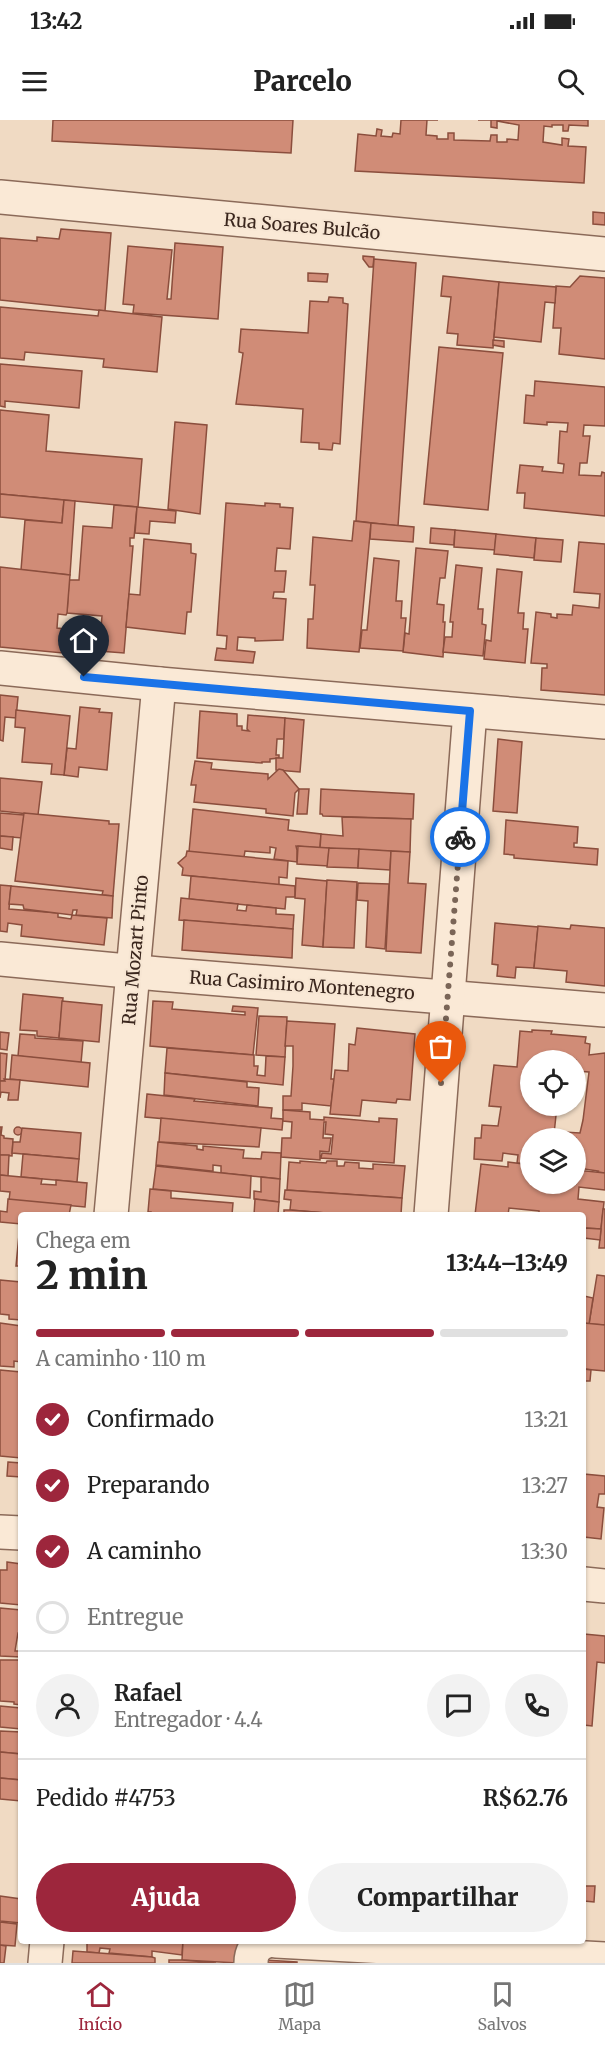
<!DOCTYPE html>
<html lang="pt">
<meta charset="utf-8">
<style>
:root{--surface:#fff;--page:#f2f2f2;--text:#222;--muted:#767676;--line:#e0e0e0;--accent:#9d263c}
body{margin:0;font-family:Merriweather,serif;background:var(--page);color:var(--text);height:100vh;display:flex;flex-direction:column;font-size:22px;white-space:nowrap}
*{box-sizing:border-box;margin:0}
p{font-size:20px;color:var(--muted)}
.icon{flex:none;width:33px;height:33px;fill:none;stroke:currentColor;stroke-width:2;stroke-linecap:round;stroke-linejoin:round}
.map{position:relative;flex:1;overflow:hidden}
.details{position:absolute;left:18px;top:1092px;width:568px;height:732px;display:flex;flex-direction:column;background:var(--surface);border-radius:6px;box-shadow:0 2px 4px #0004}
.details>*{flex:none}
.tools{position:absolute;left:520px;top:930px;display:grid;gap:12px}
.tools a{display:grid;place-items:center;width:66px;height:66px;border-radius:50%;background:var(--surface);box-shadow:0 2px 4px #0004;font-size:30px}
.pin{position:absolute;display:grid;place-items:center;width:51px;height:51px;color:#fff;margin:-62px -26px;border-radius:50% 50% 50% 0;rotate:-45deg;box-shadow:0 0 6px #0007}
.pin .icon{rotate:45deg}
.courier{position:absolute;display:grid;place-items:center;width:60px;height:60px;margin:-30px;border:4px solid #1a73e8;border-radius:50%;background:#fff;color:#222;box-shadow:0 2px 8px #0007}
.headline em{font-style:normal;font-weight:800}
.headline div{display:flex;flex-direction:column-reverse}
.headline{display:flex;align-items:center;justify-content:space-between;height:102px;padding:0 18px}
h1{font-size:39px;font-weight:800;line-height:45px}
.bar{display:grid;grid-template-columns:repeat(4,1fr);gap:9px 6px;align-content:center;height:72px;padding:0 18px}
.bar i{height:8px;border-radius:4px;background:var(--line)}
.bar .active{background:var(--accent)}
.bar p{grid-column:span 4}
.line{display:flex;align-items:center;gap:15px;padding:0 18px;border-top:2px solid var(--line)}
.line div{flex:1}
.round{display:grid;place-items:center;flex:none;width:63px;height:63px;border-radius:32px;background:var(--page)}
ol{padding:0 18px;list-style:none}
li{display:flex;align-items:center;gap:18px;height:66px}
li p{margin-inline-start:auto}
li .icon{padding:6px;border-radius:50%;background:var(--accent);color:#fff;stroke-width:4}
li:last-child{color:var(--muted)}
li i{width:33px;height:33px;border:3px solid var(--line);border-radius:50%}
.button{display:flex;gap:12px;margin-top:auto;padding:12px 18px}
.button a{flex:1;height:69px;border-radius:36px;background:var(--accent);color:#fff;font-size:24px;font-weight:800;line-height:69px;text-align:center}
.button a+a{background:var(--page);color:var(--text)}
.status{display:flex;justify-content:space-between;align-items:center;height:42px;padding:0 30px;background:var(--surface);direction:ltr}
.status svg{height:16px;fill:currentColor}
header{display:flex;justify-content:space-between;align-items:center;height:78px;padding:0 18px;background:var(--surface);font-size:27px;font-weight:800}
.tab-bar{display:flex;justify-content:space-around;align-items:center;height:84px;border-top:2px solid var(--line);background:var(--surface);font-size:16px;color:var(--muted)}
.tab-bar a{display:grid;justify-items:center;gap:3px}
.tab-bar .active{color:var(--accent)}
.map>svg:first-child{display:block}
</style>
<div class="status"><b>13:42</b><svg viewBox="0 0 49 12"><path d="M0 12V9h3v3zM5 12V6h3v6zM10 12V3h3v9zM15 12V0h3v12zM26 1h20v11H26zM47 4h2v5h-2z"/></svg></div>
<header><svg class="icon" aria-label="menu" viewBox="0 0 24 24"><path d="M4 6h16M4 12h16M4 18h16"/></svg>Parcelo<svg class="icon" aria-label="search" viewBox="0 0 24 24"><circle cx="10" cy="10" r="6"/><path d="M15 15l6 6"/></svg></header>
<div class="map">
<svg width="605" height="1843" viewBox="0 0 605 1843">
<rect width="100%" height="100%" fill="#f0dac3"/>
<g fill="#d08c77" stroke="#8b4e3d" stroke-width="1.5">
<polygon points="53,0 293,0 291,33 52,21"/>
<polygon points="401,0 438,0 427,0 426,15 437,16 437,19 448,19 448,13 454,13 454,20 490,21 491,15 497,15 497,22 507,22 507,19 518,20 519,5 497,1 497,8 491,7 491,0 478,0 588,0 588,6 569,5 568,11 563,11 563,5 552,5 552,7 544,6 543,22 562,25 562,18 569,19 568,26 586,27 584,63 355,51 358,14 376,16 377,9 382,10 381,16 392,17 393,13 400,14"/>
<polygon points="593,92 605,93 605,105 593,104"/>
<polygon points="61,109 111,113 105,191 0,180 0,118 37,121 37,117 59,119"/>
<polygon points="175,123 223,127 218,199 133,193 134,185 123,184 128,126 172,130 167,179 171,179"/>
<polygon points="363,136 374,137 373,147 369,147 363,139"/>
<polygon points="374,139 416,143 398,406 356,401"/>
<polygon points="308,153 328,154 327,162 308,161"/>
<polygon points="443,156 499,162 493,228 457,225 458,214 447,213 451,177 441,176"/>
<polygon points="580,156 605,158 605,239 559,234 561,208 553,208 556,166 570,167"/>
<polygon points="499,162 556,167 555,183 545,182 541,222 494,217"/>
<polygon points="329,177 343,178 343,183 348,184 340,324 333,323 332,330 319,329 319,323 301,322 303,289 236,284 243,233 239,232 241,209 308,213 310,181 328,182"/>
<polygon points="0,187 98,196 99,190 162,197 157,252 103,247 104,239 25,232 24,240 0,238"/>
<polygon points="493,220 504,221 504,227 493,225"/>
<polygon points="439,227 503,233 488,390 424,384"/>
<polygon points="0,244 82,251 79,288 5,281 5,287 0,286"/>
<polygon points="535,261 605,267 605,306 584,305 583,316 590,316 587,343 580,343 579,355 601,356 602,352 605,353 605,396 524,388 525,373 517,373 520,345 543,347 542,351 563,353 564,344 558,343 560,311 567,312 568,303 547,302 547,305 524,303 526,275 534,276"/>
<polygon points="0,290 49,295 46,331 142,339 138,387 0,374"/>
<polygon points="175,302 207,305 200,394 168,389"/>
<polygon points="0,374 64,380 62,403 0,397"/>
<polygon points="64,380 75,381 70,455 21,450 25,400 62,403"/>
<polygon points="226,383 265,386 265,383 280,384 280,387 293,388 290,429 277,428 275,451 286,451 284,472 274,472 273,478 286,479 283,520 255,521 255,518 238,517 237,530 255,532 253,543 215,540 217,528 226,529 227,516 217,515"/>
<polygon points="114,385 137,387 134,418 130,418 130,426 133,426 124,533 99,531 102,496 67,493 69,460 79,460 83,406 112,408"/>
<polygon points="137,387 176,391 175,403 150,401 149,414 135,413"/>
<polygon points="354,401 371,403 359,532 307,528 308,501 308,499 313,499 315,465 310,465 313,417 352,421"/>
<polygon points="371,403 414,407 413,422 370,419"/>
<polygon points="431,408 455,410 454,425 430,423"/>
<polygon points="455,410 496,414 495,430 454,427"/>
<polygon points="496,414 536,418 534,438 494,434"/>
<polygon points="536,418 563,420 561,442 534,440"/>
<polygon points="144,419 191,424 191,433 196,434 191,492 187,492 185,514 126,507 129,474 140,475"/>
<polygon points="579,422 605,424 605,575 541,570 542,548 547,548 547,544 531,543 536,492 551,494 551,497 557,498 557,494 572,495 573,485 599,488 600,474 574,472"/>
<polygon points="416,428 448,431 445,458 440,458 437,484 444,485 443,502 445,502 443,537 403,532 405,513 409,514"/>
<polygon points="374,438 399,441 396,481 402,481 401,498 406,498 403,531 360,528 362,510 367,510"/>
<polygon points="456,445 482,448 478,489 483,489 482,504 486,505 483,536 443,532 445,517 452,517 453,502 450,502"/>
<polygon points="0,447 70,455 67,493 66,495 58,494 57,508 65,509 63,533 0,527"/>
<polygon points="497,449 522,452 518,493 524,493 523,509 528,509 525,543 484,539 486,520 491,521"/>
<polygon points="0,575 18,577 16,598 5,597 3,621 0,620"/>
<polygon points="80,587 100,589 99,592 112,593 107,650 79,647 78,657 64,655 67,628 76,629"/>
<polygon points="16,590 70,596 64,655 51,654 52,644 22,642 25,608 15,607"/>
<polygon points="200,591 237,594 237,606 242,606 242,610 249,611 247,609 248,595 285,598 284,619 277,619 276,635 279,635 279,638 270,639 270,642 262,642 262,643 197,638"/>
<polygon points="285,598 304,600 300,652 276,650 276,638 283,638"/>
<polygon points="498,619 522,622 517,693 493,691"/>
<polygon points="195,641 212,643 211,649 268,654 268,659 279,649 283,650 299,669 295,673 293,696 266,693 266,689 194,682 196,665 191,665"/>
<polygon points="0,658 42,662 38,695 0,691"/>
<polygon points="299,669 309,669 307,694 297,694"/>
<polygon points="321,669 414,674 413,699 323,696 322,694 320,694"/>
<polygon points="193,689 289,700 288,710 321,714 320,728 296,726 297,730 297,742 274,739 276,728 270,727 270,733 245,731 244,737 189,732"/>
<polygon points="0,693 24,695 22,718 0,716"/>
<polygon points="24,693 109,701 109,704 119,704 113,776 102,775 103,771 15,761"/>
<polygon points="342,697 411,699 410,732 320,728 321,714 343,716"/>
<polygon points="506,700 578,707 577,723 574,723 574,727 598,729 597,745 514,738 514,735 504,734"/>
<polygon points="0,716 13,717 12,730 0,728"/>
<polygon points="298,726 329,728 328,746 297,744"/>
<polygon points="329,728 359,729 358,748 327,747"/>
<polygon points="359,729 391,731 390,750 358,748"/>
<polygon points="187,731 288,741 287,758 279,757 279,765 182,755 183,748 178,743 186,736"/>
<polygon points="391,731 410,732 408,763 426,764 421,833 386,831"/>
<polygon points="191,756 295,766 295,777 286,777 285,789 189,779"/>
<polygon points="296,758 327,761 323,827 302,825 305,779 295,778"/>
<polygon points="327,760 357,762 354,828 323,827"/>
<polygon points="358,763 389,764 385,829 366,827 368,781 357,780"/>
<polygon points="0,765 11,766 9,789 58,793 58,797 71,799 72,795 107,798 104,825 21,816 22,805 8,803 7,812 0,811"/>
<polygon points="11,766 113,776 112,798 76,795 77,790 73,790 72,795 24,789 23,785 9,784"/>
<polygon points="181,778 238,784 237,790 246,791 247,785 276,788 276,794 294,795 293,809 179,800"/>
<polygon points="184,800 293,809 292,838 182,830"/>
<polygon points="495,803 538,807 534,848 516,847 515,858 497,856 498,845 492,844"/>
<polygon points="571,805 605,808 605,866 566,862 567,851 534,848 538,806 570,809"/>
<polygon points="23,874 63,878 59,918 37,916 37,911 20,910"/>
<polygon points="62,881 102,885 99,922 59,918"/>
<polygon points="153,881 173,882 172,889 245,895 245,892 232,891 233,886 258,888 253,935 150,926"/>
<polygon points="259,896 287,897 285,937 256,935"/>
<polygon points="287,901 335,904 331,959 334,959 331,986 302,983 302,990 283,990 283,976 291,976 293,946 293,926 285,926"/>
<polygon points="357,908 415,914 410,980 397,979 396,983 362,980 360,996 330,994 335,950 348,951 349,924 355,925"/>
<polygon points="532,910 552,911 551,914 586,917 585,923 590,924 589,935 605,933 605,1053 597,1052 598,1051 578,1048 576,1050 576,1018 564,1018 564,1012 580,1013 583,1000 589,952 576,951 576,940 531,940 531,986 557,986 554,1014 545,1014 545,1018 531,1018 531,1045 517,1043 518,1035 503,1033 502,1041 474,1039 475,1018 481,1018 482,1005 498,1006 501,987 489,986 494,945 517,947 520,911 532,912"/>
<polygon points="0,912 9,913 7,930 0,929"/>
<polygon points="20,914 35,915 35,918 83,921 81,943 18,936"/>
<polygon points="167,928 254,935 254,946 258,946 257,955 265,956 266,936 285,937 283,965 165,953"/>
<polygon points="0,933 7,934 5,961 0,961"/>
<polygon points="12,935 90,943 88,967 10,959"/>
<polygon points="165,953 247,962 247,967 259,968 258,986 164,975"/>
<polygon points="4,959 20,960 18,980 8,980 9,973 1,972 0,978 0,961 5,961"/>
<polygon points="147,974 195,979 194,981 272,988 271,998 283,999 282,1010 145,997"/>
<polygon points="283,990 310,992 310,999 324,1000 324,997 379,1002 379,998 397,999 394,1043 321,1038 322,1033 331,1034 333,1015 325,1014 326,1002 324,1002 323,1018 331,1018 329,1032 320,1031 320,1040 281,1037 282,1018 291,1018 292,1002 283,1001"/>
<polygon points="161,998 261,1008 259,1027 159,1022"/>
<circle cx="18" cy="1011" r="4"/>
<polygon points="0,1007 2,1007 1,1015 4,1016 4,1018 13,1019 12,1036 0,1035"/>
<polygon points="22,1008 81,1013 79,1039 12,1033 13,1022 20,1022"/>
<polygon points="158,1022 197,1026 197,1029 203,1030 203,1026 244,1030 243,1038 261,1039 262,1032 281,1033 280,1059 221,1053 221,1046 213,1045 213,1051 211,1051 156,1045"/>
<polygon points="23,1034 79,1039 77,1062 21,1057"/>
<polygon points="0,1035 9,1035 8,1056 0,1055"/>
<polygon points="300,1041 326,1043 327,1041 337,1041 337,1046 344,1046 345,1042 359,1043 359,1048 373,1049 373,1044 405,1046 402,1078 287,1070 289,1042 300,1043"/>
<polygon points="508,1042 531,1045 531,1064 576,1064 576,1050 605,1053 605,1070 579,1067 578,1079 604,1082 601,1109 584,1108 584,1095 539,1095 539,1091 509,1088 508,1095 475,1095 481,1044 508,1047"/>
<polygon points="156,1046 251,1056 250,1078 153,1069"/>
<polygon points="0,1055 42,1059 41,1064 56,1065 56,1060 87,1063 85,1087 9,1080 10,1072 0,1071"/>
<polygon points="261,1057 280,1059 279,1082 254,1079 254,1071 261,1072"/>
<polygon points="150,1069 171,1071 171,1078 233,1083 232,1095 151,1095 151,1092 148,1092"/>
<polygon points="285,1070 402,1078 401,1095 350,1095 290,1090 291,1080 284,1079"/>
<polygon points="8,1079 71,1085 69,1095 21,1095 21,1104 0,1102 0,1091 7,1092"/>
<polygon points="255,1079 279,1082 278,1095 254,1095"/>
<polygon points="603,1089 605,1089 605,1128 599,1128"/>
<polygon points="284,1090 290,1090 350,1095 284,1095"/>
<polygon points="20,1104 21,1104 21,1146 16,1146"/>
<polygon points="584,1108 601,1109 600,1120 584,1118"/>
<polygon points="597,1155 605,1156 605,1205 589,1204"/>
<polygon points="0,1160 21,1162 21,1200 9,1199 9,1195 0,1194"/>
<polygon points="584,1176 593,1178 589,1204 584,1203"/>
<polygon points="0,1203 21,1206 21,1242 14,1241 14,1247 0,1246"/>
<polygon points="584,1203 605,1205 605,1251 584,1249"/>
<polygon points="584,1249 591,1250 590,1261 584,1261"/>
<polygon points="0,1250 21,1252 21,1338 0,1336"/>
<polygon points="8,1342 21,1343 21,1357 7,1356"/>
<polygon points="584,1343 585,1343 584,1354 605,1356 605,1374 599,1374 597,1387 604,1388 601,1419 584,1417"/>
<polygon points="7,1442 21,1444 21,1485 0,1483 0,1450 7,1450"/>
<polygon points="0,1488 21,1490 21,1513 18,1513 15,1531 21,1531 21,1537 0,1536"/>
<polygon points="584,1514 605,1516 605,1543 597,1542 592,1606 584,1605"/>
<polygon points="0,1540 21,1540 21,1585 14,1584 14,1582 0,1581"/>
<polygon points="0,1586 21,1588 21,1609 0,1607"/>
<polygon points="0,1611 21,1612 21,1634 0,1632"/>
<polygon points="0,1632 21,1634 21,1660 0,1658"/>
<polygon points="0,1658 21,1660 21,1681 0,1679"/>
<polygon points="584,1766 595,1766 594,1782 584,1781"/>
<polygon points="0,1776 21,1779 21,1803 0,1801"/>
<polygon points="0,1802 17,1804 15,1826 0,1825"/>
<polygon points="87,1821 183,1821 182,1835 152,1831 152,1837 109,1833 110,1829 100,1828 99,1833 87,1832"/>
<polygon points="183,1821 239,1823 238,1843 182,1840"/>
<polygon points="0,1825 6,1826 4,1843 0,1843"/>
<polygon points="73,1831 152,1837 155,1838 155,1843 72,1843"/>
<polygon points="169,1840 182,1840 216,1843 169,1843"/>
<polygon points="264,1840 297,1842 297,1843 264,1843"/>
</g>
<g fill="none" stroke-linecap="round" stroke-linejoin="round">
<g stroke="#8b6a59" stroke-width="36">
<g id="street">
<polyline points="0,77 605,134"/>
<polyline points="0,548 159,564 605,602"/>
<polyline points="0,839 159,854 605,890"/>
<polyline points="111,1095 159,564"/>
<polyline points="431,1095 470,591"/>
<polyline points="0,1412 21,1413"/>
<polyline points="584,1464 605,1466"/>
<polyline points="276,1821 605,1839"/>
<polyline points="45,1843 47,1821"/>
<path d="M251 1843C251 1831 256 1825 267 1821"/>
</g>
</g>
<use href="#street" stroke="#fae9d6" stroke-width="33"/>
</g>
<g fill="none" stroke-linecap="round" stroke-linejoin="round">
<polyline stroke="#7a6557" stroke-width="6" stroke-dasharray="0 10.8" points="441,963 460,717"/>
<polyline stroke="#1a73e8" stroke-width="8" points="84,557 470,591 460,717"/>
</g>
<g text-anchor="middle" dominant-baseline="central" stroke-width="4.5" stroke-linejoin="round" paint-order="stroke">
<g font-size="18" fill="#3a261d" stroke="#f7e6d3">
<text transform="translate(302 106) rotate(5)">Rua Soares Bulcão</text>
<text transform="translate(135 830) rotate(-85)">Rua Mozart Pinto</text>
<text transform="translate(302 865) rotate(4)">Rua Casimiro Montenegro</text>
</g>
</g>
</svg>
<div class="tools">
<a><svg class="icon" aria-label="locate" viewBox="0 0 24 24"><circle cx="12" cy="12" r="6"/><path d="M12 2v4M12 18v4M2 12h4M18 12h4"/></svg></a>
<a><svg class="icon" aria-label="layers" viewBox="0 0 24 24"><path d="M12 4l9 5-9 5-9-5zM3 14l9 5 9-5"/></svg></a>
</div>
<div class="pin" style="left:441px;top:963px;background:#ea580c"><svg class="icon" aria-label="bag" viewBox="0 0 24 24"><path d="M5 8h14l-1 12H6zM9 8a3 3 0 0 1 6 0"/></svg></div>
<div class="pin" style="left:84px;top:557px;background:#1f2937"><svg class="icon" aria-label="home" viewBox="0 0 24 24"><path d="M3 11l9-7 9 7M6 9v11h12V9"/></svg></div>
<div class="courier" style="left:460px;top:717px"><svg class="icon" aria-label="bike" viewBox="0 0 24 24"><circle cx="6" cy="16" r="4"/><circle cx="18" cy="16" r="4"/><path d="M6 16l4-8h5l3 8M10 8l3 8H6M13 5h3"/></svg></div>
<section class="details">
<div class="headline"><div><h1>2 min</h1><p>Chega em</p></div><em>13:44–13:49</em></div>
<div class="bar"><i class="active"></i><i class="active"></i><i class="active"></i><i></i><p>A caminho · 110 m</p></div>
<ol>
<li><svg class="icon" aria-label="check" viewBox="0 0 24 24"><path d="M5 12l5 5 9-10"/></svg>Confirmado<p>13:21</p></li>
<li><svg class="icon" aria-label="check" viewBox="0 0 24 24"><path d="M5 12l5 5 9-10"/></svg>Preparando<p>13:27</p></li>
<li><svg class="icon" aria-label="check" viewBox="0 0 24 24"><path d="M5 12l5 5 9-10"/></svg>A caminho<p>13:30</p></li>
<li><i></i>Entregue</li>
</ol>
<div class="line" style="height:108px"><a class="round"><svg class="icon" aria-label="person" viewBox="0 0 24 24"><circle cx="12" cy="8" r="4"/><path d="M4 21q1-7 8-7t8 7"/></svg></a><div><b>Rafael</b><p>Entregador · 4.4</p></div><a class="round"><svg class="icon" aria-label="chat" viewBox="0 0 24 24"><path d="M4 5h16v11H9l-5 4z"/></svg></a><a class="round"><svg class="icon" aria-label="phone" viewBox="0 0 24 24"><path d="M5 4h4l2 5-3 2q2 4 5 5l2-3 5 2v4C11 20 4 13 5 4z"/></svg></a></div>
<div class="line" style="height:78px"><div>Pedido #4753</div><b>R$62.76</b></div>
<div class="button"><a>Ajuda</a><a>Compartilhar</a></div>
</section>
</div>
<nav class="tab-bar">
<a class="active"><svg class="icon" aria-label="home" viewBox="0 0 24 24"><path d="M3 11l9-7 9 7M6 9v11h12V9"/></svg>Início</a>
<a><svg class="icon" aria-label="map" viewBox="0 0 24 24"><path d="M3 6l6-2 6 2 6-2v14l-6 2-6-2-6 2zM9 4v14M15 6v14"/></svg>Mapa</a>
<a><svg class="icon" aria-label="saved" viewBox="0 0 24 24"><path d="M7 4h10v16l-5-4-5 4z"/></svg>Salvos</a>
</nav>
